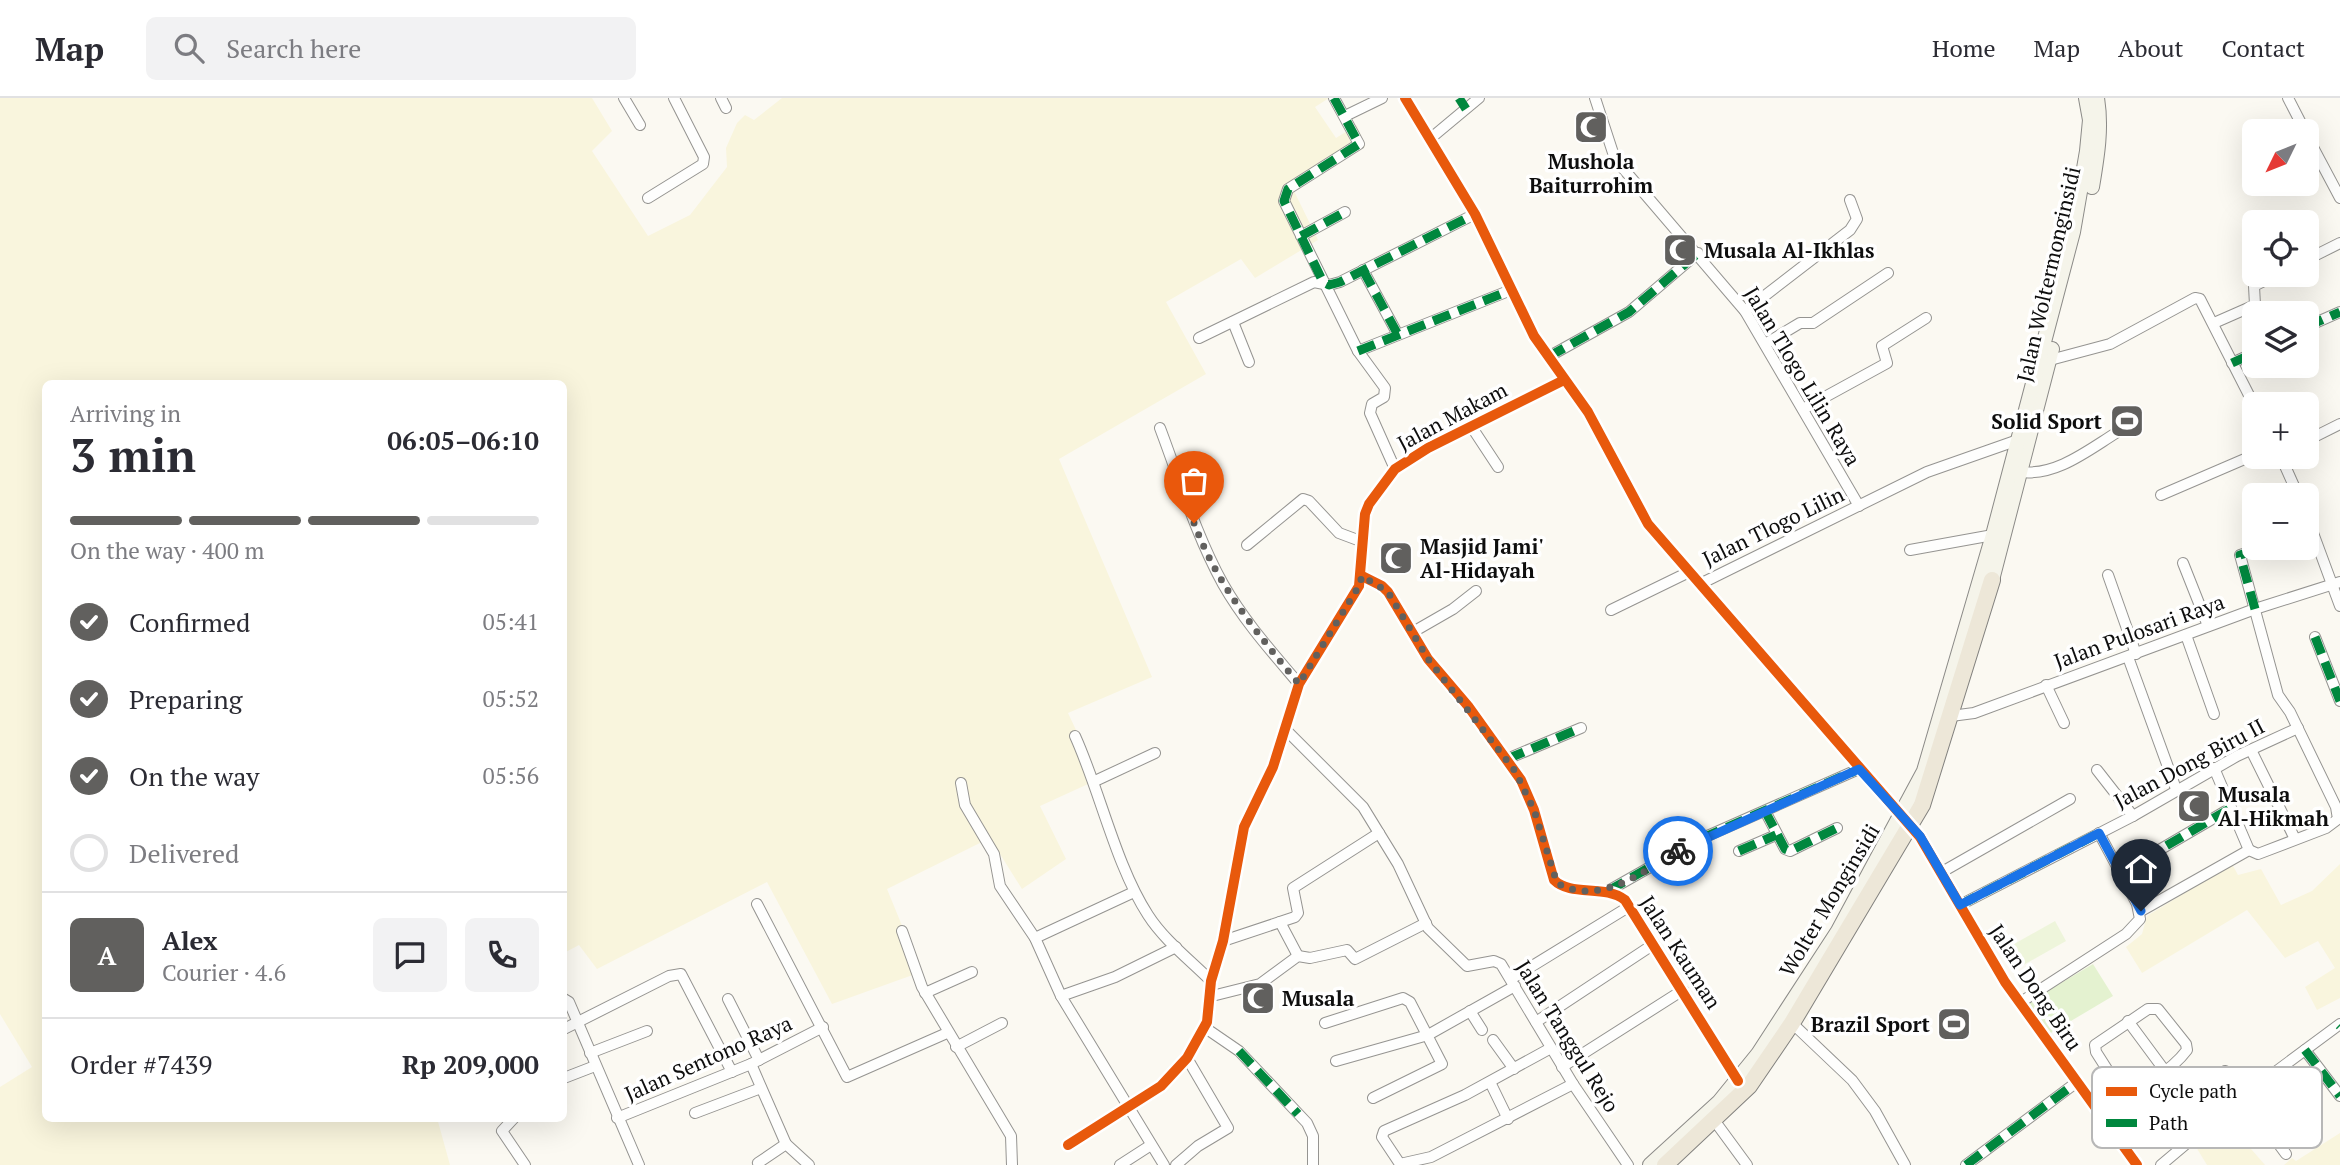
<!DOCTYPE html>
<meta charset="utf-8">
<style>
:root{--surface:#fff;--page:#f2f2f3;--text:#2b2b33;--muted:#7c7c81;--line:#e1e1e2;--accent:#61605e}
body{margin:0;font-family:"PT Serif",serif;background:var(--page);color:var(--text);height:100vh;display:flex;flex-direction:column;font-size:26px;white-space:nowrap}
*{box-sizing:border-box;margin:0}
p{font-size:23px;color:var(--muted)}
.icon{flex:none;width:38px;height:38px;fill:none;stroke:currentColor;stroke-width:2;stroke-linecap:round;stroke-linejoin:round}
.map{position:relative;flex:1;overflow:hidden}
.details{position:absolute;left:42px;top:282px;width:525px;height:742px;display:flex;flex-direction:column;background:var(--surface);border-radius:10px;box-shadow:0 7px 28px #0002}
.details>*{flex:none}
.needle{width:46px;rotate:227deg}
.buttons{position:absolute;left:2242px;top:21px;display:grid;gap:14px}
.buttons a{display:grid;place-items:center;width:77px;height:77px;border-radius:10px;background:var(--surface);box-shadow:0 7px 28px #0002;font-size:35px}
.pin{position:absolute;display:grid;place-items:center;width:60px;height:60px;color:#fff;margin:-72px -30px;border-radius:50% 50% 50% 0;rotate:-45deg;box-shadow:0 0 7px #0007}
.pin .icon{rotate:45deg}
.courier{position:absolute;display:grid;place-items:center;width:70px;height:70px;margin:-35px;border:5px solid #1a73e8;border-radius:50%;background:#fff;color:#222;box-shadow:0 2px 9px #0007}
.head em{font-style:normal;font-weight:600}
.head div{display:flex;flex-direction:column-reverse}
.head{display:flex;align-items:center;justify-content:space-between;height:119px;padding:0 28px}
h1{font-size:46px;font-weight:600;line-height:52px}
.bar{display:grid;grid-template-columns:repeat(4,1fr);gap:10px 7px;align-content:center;height:84px;padding:0 28px}
.bar i{height:9px;border-radius:5px;background:var(--line)}
.bar .active{background:var(--accent)}
.bar p{grid-column:span 4}
.line{display:flex;align-items:center;gap:18px;padding:0 28px;border-top:2px solid var(--line)}
.line div{flex:1}
.round{display:grid;place-items:center;flex:none;width:74px;height:74px;border-radius:10px;background:var(--page)}
ol{padding:0 28px;list-style:none}
li{display:flex;align-items:center;gap:21px;height:77px}
li p{margin-inline-start:auto}
li .icon{padding:7px;border-radius:50%;background:var(--accent);color:#fff;stroke-width:4}
li:last-child{color:var(--muted)}
li i{width:38px;height:38px;border:4px solid var(--line);border-radius:50%}
header{display:flex;align-items:center;gap:42px;box-sizing:border-box;height:98px;padding:0 35px;background:var(--surface);border-bottom:2px solid var(--line)}
header strong{font-size:33px}
nav{display:flex;gap:38px;margin-inline-start:auto;font-size:24px}
.search{width:490px;height:63px;background:var(--page);display:flex;align-items:center;gap:18px;box-sizing:border-box;padding:0 24px;border-radius:10px;color:var(--muted);font-size:26px}
.map>svg:first-child{display:block}
</style>
<header>
<strong>Map</strong>
<div class="search"><svg class="icon" aria-label="search" viewBox="0 0 24 24"><circle cx="10" cy="10" r="6"/><path d="M15 15l6 6"/></svg>Search here</div>
<nav><a>Home</a><a>Map</a><a>About</a><a>Contact</a></nav>
</header>
<div class="map">
<svg width="2340" height="1067" viewBox="0 0 2340 1067">
<rect width="100%" height="100%" fill="#fbf9f2"/>
<g fill="#f9f5dd">
<polygon points="0,0 592,0 612,33 592,53 648,138 690,117 727,69 726,50 737,25 745,17 754,22 782,0 1329,0 1315,9 1336,40 1357,27 1365,49 1294,93 1318,142 1255,180 1241,161 1166,204 1206,276 1059,361 1152,579 1068,615 1099,681 1040,708 1066,761 1022,791 990,740 887,791 921,874 832,906 767,784 597,871 579,847 564,855 564,285 46,285 46,1020 437,1020 450,1067 0,1067 0,989 32,969 0,916"/>
<polygon points="2232,766 2238,777 2261,771 2281,807 2312,793 2340,766 2340,900 2317,912 2305,889 2335,870 2318,843 2285,860 2247,812 2142,875 2126,849 2142,836 2147,818"/>
<polygon points="2220,1024 2233,1037 2241,1030 2247,1040 2244,1043 2265,1067 2207,1067 2193,1044 2202,1037 2215,1051 2223,1044 2213,1030"/>
<polygon points="2340,1035 2340,1067 2284,1067 2292,1060 2296,1063"/>
</g>
<polygon fill="#e4f2d0" points="2093,866 2113,898 2049,936 2029,904"/>
<polygon fill="#eef5db" points="2055,823 2066,843 2018,870 2007,850"/>
<g fill="none" stroke-linecap="round" stroke-linejoin="round">
<g stroke="#959491" stroke-width="12">
<g id="minor">
<polyline points="624,0 640,27"/>
<polyline points="721,0 726,10"/>
<polyline points="1334,0 1359,46 1288,91 1284,103 1358,253 1385,290 1384,299 1372,306 1370,315 1395,371"/>
<polyline points="1405,0 1475,116 1534,238 1588,314 1648,426 1920,739 2005,884 2137,1067"/>
<polyline points="1595,0 1615,61 1745,213 1859,408"/>
<polyline points="2288,0 2305,33"/>
<polyline points="1345,18 1382,0"/>
<polyline points="2306,36 2340,100"/>
<polyline points="1431,40 1479,0"/>
<polyline points="648,100 703,66 704,59 674,0"/>
<polyline points="1301,138 1345,114"/>
<polyline points="2306,162 2340,145"/>
<polyline points="1363,172 1397,235"/>
<polyline points="1745,213 1850,132 1857,121 1850,102"/>
<polyline points="1233,224 1249,264"/>
<polyline points="2214,225 2255,207 2254,188 2276,177"/>
<polyline points="2306,229 2340,214"/>
<polyline points="1199,240 1314,184 1329,187 1340,184 1475,116"/>
<polyline points="1765,246 1800,225 1813,225 1888,175"/>
<polyline points="1358,253 1511,192"/>
<polyline points="1548,259 1629,214 1698,155"/>
<polyline points="2050,262 2110,246 2195,200 2200,201 2254,307"/>
<polyline points="2232,265 2254,255"/>
<polyline points="1803,311 1887,265 1882,248 1926,220"/>
<polyline points="1471,328 1498,369"/>
<path d="M1160 330C1180 383 1196 437 1223 486 1244 523 1272 554 1299 586"/>
<polyline points="2306,343 2340,326"/>
<polyline points="2281,359 2298,397"/>
<path d="M2021 374C2056 378 2087 353 2116 335"/>
<polyline points="2161,397 2254,357"/>
<polyline points="2306,416 2340,508"/>
<polyline points="1247,447 1303,401 1309,403 1339,435 1363,444"/>
<polyline points="1910,452 1993,437"/>
<polyline points="2183,465 2208,528"/>
<polyline points="2108,477 2136,556"/>
<path d="M1362 478 1382 488 1388 494 1428 561 1468 608 1521 682 1534 712 1554 782C1571 799 1605 786 1625 802L1738 983"/>
<polyline points="1700,486 1927,374 2018,342"/>
<polyline points="1611,512 1689,474"/>
<polyline points="1413,534 1453,511 1476,493"/>
<polyline points="2186,537 2214,616"/>
<polyline points="2315,539 2340,603"/>
<polyline points="2128,559 2176,691"/>
<polyline points="2046,587 2064,625"/>
<polyline points="1951,618 1974,615 2255,511 2340,484"/>
<polyline points="1286,632 1363,709 1398,766 1428,830 1467,868 1494,863 1501,866 1573,986 1628,1067"/>
<path d="M1075 638C1100 693 1116 768 1148 817 1164 842 1190 862 1211 883"/>
<polyline points="2251,652 2295,741"/>
<polyline points="1507,661 1581,630"/>
<polyline points="2214,670 2249,752"/>
<polyline points="2097,672 2133,718"/>
<polyline points="1095,683 1155,655"/>
<polyline points="961,685 965,707 994,756 1000,788 1035,840 1061,898 1164,1067"/>
<polyline points="1765,713 1785,751 1790,753 1837,730"/>
<polyline points="1739,753 1776,737"/>
<polyline points="1942,774 2070,701"/>
<polyline points="2120,775 2231,710"/>
<polyline points="1608,793 1696,743 1859,671"/>
<polyline points="757,806 847,979 947,935"/>
<polyline points="1960,807 2133,718 2237,658 2298,630"/>
<polyline points="2141,813 2249,752 2258,756 2326,730 2338,721 2336,709 2290,614 2278,597 2240,457 2262,450"/>
<polyline points="1280,824 1298,858"/>
<polyline points="902,833 922,889 1011,1038 1012,1067"/>
<polyline points="1035,840 1134,794"/>
<polyline points="1223,843 1295,819 1298,815 1293,790 1379,735"/>
<polyline points="1511,881 1630,808"/>
<polyline points="925,895 972,874"/>
<polyline points="1061,898 1115,879 1176,849"/>
<polyline points="1212,898 1260,886 1298,858 1310,860 1347,852 1355,861 1426,825"/>
<polyline points="564,901 569,904 639,1067"/>
<polyline points="728,901 759,962"/>
<polyline points="2021,904 2126,836 2140,821 2137,806 2099,735"/>
<polyline points="1470,913 1482,932"/>
<polyline points="2128,923 2165,973"/>
<polyline points="1536,924 1654,846"/>
<polyline points="1325,925 1403,900 1410,904 1442,966 1373,1000"/>
<polyline points="1792,925 1852,982 1875,1013 1905,1067"/>
<polyline points="1204,929 1239,953 1307,1025 1313,1038 1313,1067"/>
<polyline points="564,931 669,878 681,876 732,974"/>
<polyline points="1493,942 1514,971"/>
<polyline points="956,949 1002,925"/>
<polyline points="1551,950 1465,997 1384,1033 1382,1039 1400,1066 1431,1059 1573,986"/>
<polyline points="2305,952 2340,998"/>
<polyline points="590,955 647,933"/>
<polyline points="1336,963 1428,937 1515,888"/>
<polyline points="751,966 786,1046"/>
<polyline points="1562,969 1683,892"/>
<polyline points="2225,973 2286,1056"/>
<polyline points="2274,975 2314,1027"/>
<polyline points="564,980 595,968"/>
<polyline points="1490,984 1508,1021"/>
<path d="M2097 1012C2127 996 2166 980 2187 952L2186 946 2158 911H2148L2095 947 2096 954 2124 998"/>
<polyline points="695,1015 761,990"/>
<polyline points="514,1020 502,1033 525,1067"/>
<polyline points="617,1020 751,966 823,929"/>
<polyline points="1714,1022 1747,1067"/>
<polyline points="1068,1047 1161,988 1187,960 1207,924 1211,883 1223,843 1244,729 1273,669 1299,586 1359,488 1365,416 1369,406 1395,371 1428,350 1564,282"/>
<polyline points="759,1067 758,1065 786,1046 809,1067"/>
<polyline points="1120,1067 1151,1047"/>
<polyline points="1176,1067 1198,1048 1228,1030 1187,960"/>
<polyline points="1966,1067 2077,984"/>
<polyline points="2161,1067 2243,998 2340,926"/>
</g>
</g>
<g stroke="#8b8a87" stroke-width="16">
<g id="secondary">
<path d="M2092 89C2097 59 2102 30 2097 0"/>
<polyline points="1992,482 2052,251"/>
<polyline points="1650,1067 1719,1004 1758,956 1838,833 1924,673 1993,437 2073,134 2087,53 2090,22 2086,0"/>
</g>
</g>
<g stroke="#82817e" stroke-width="18">
<polyline id="primary" points="1665,1067 1749,988 1792,925 1922,707 1992,482"/>
</g>
<use href="#minor" stroke="#fefefd" stroke-width="10"/>
<use href="#secondary" stroke="#f5f4ea" stroke-width="14"/>
<use href="#primary" stroke="#ede7d8" stroke-width="16"/>
<g stroke="#00873e" stroke-width="9" stroke-dasharray="18 9" stroke-linecap="butt">
<polyline points="1334,0 1359,46 1288,91 1284,103 1323,184 1329,187 1340,184 1475,116"/>
<polyline points="1459,0 1466,11"/>
<polyline points="1301,138 1345,114"/>
<polyline points="1363,172 1397,235"/>
<polyline points="2306,229 2340,214"/>
<polyline points="1358,253 1511,192 1508,186"/>
<polyline points="1548,259 1629,214 1698,155"/>
<polyline points="2232,265 2254,255"/>
<polyline points="2306,434 2313,432"/>
<polyline points="2255,511 2240,457 2262,450"/>
<polyline points="2315,539 2340,603"/>
<polyline points="1507,661 1581,630"/>
<polyline points="1765,713 1785,751 1790,753 1837,730"/>
<polyline points="1739,753 1776,737"/>
<polyline points="2120,775 2231,710"/>
<polyline points="1608,793 1696,743 1859,671"/>
<polyline points="1960,807 2099,735"/>
<polyline points="2339,927 2340,928"/>
<polyline points="2305,952 2340,998"/>
<polyline points="1239,953 1298,1016"/>
<polyline points="1966,1067 2077,984"/>
</g>
<g stroke="#fff" stroke-width="15">
<g id="cycleway">
<polyline points="1405,0 1475,116 1534,238 1588,314 1648,426 1920,739 2005,884 2137,1067"/>
<path d="M1362 478 1382 488 1388 494 1428 561 1468 608 1521 682 1534 712 1554 782C1571 799 1605 786 1625 802L1738 983"/>
<polyline points="1068,1047 1161,988 1187,960 1207,924 1211,883 1223,843 1244,729 1273,669 1299,586 1359,488 1365,416 1369,406 1395,371 1428,350 1564,282"/>
</g>
</g>
<use href="#cycleway" stroke="#e8590c" stroke-width="10"/>
</g>
<g fill="none" stroke-linecap="round" stroke-linejoin="round">
<path stroke="#61605e" stroke-width="7" stroke-dasharray="0 12.6" d="M1194 425C1217 487 1257 535 1299 586L1359 488 1362 478 1388 494 1428 561 1515 673 1534 712 1557 785C1600 809 1642 774 1678 753"/>
<polyline stroke="#1a73e8" stroke-width="9" points="1678,753 1859,671 1920,738 1960,807 2099,735 2141,813"/>
</g>
<defs>
<g id="mosque-square" transform="scale(1.75)"><rect x="-9" y="-9" width="18" height="18" rx="4" fill="#61605e" stroke="#fff"/><path d="M3.5-4.9A6 6 0 1 0 3.5 4.9A5 5 0 1 1 3.5-4.9Z" fill="#fff"/></g>
<g id="stadium-square" transform="scale(1.75)"><rect x="-9" y="-9" width="18" height="18" rx="4" fill="#61605e" stroke="#fff"/><path d="M0-5a6.5 5 0 1 0 0 10a6.5 5 0 1 0 0-10ZM-3.5-1.8h7v3.6h-7Z" fill="#fff"/></g>
</defs>
<g fill-rule="evenodd">
<use href="#mosque-square" x="1591" y="29"/>
<use href="#mosque-square" x="1680" y="152"/>
<use href="#stadium-square" x="2127" y="323"/>
<use href="#mosque-square" x="1396" y="460"/>
<use href="#mosque-square" x="2194" y="708"/>
<use href="#mosque-square" x="1258" y="900"/>
<use href="#stadium-square" x="1954" y="926"/>
</g>
<g text-anchor="middle" dominant-baseline="central" stroke-width="7" stroke-linejoin="round" paint-order="stroke">
<g font-size="21" font-weight="bold" fill="#0e0e0e" stroke="#fff" text-anchor="start">
<text x="1591" y="63" text-anchor="middle">Mushola<tspan x="1591" dy="24">Baiturrohim</tspan></text>
<text x="1704" y="152">Musala Al-Ikhlas</text>
<text x="2102" y="323" text-anchor="end">Solid Sport</text>
<text x="1420" y="448">Masjid Jami'<tspan x="1420" dy="24">Al-Hidayah</tspan></text>
<text x="2218" y="696">Musala<tspan x="2218" dy="24">Al-Hikmah</tspan></text>
<text x="1282" y="900">Musala</text>
<text x="1930" y="926" text-anchor="end">Brazil Sport</text>
</g>
<g font-size="21" fill="#0e0e0e" stroke="#fff">
<text transform="translate(2048 176) rotate(-77)">Jalan Woltermonginsidi</text>
<text transform="translate(1803 278) rotate(59)">Jalan Tlogo Lilin Raya</text>
<text transform="translate(1452 318) rotate(-28)">Jalan Makam</text>
<text transform="translate(1773 428) rotate(-26)">Jalan Tlogo Lilin</text>
<text transform="translate(2139 533) rotate(-20)">Jalan Pulosari Raya</text>
<text transform="translate(2189 665) rotate(-28)">Jalan Dong Biru II</text>
<text transform="translate(1829 802) rotate(-59)">Wolter Monginsidi</text>
<text transform="translate(1681 854) rotate(57)">Jalan Kauman</text>
<text transform="translate(2036 889) rotate(56)">Jalan Dong Biru</text>
<text transform="translate(1568 938) rotate(58)">Jalan Tanggul Rejo</text>
<text transform="translate(708 960) rotate(-24)">Jalan Sentono Raya</text>
</g>
</g>
<rect x="2092" y="969" width="230" height="81" rx="10" fill="#fff" stroke="#b7b7b7" stroke-width="2"/>
<rect x="2106" y="989" width="31" height="9" fill="#e8590c"/>
<rect x="2106" y="1021" width="31" height="8" fill="#00873e"/>
<g font-size="19" fill="#0e0e0e">
<text x="2149" y="1000">Cycle path</text>
<text x="2149" y="1032">Path</text>
</g>
</svg>
<div class="buttons">
<a><svg class="needle" viewBox="-14 -14 28 28"><path d="M0-13l5 13h-10z" fill="#e53935"/><path d="M0 13l5-13h-10z" fill="#7c7c81"/></svg></a>
<a><svg class="icon" aria-label="locate" viewBox="0 0 24 24"><circle cx="12" cy="12" r="6"/><path d="M12 2v4M12 18v4M2 12h4M18 12h4"/></svg></a>
<a><svg class="icon" aria-label="layers" viewBox="0 0 24 24"><path d="M12 4l9 5-9 5-9-5zM3 14l9 5 9-5"/></svg></a>
<a>+</a>
<a>−</a>
</div>
<div class="pin" style="left:1194px;top:425px;background:#ea580c"><svg class="icon" aria-label="bag" viewBox="0 0 24 24"><path d="M5 8h14l-1 12H6zM9 8a3 3 0 0 1 6 0"/></svg></div>
<div class="pin" style="left:2141px;top:813px;background:#1f2937"><svg class="icon" aria-label="home" viewBox="0 0 24 24"><path d="M3 11l9-7 9 7M6 9v11h12V9"/></svg></div>
<div class="courier" style="left:1678px;top:753px"><svg class="icon" aria-label="bike" viewBox="0 0 24 24"><circle cx="6" cy="16" r="4"/><circle cx="18" cy="16" r="4"/><path d="M6 16l4-8h5l3 8M10 8l3 8H6M13 5h3"/></svg></div>
<section class="details">
<div class="head"><div><h1>3 min</h1><p>Arriving in</p></div><em>06:05–06:10</em></div>
<div class="bar"><i class="active"></i><i class="active"></i><i class="active"></i><i></i><p>On the way · 400 m</p></div>
<ol>
<li><svg class="icon" aria-label="check" viewBox="0 0 24 24"><path d="M5 12l5 5 9-10"/></svg>Confirmed<p>05:41</p></li>
<li><svg class="icon" aria-label="check" viewBox="0 0 24 24"><path d="M5 12l5 5 9-10"/></svg>Preparing<p>05:52</p></li>
<li><svg class="icon" aria-label="check" viewBox="0 0 24 24"><path d="M5 12l5 5 9-10"/></svg>On the way<p>05:56</p></li>
<li><i></i>Delivered</li>
</ol>
<div class="line" style="height:126px"><b class="round" style="background:var(--accent);color:#fff">A</b><div><b>Alex</b><p>Courier · 4.6</p></div><a class="round"><svg class="icon" aria-label="chat" viewBox="0 0 24 24"><path d="M4 5h16v11H9l-5 4z"/></svg></a><a class="round"><svg class="icon" aria-label="phone" viewBox="0 0 24 24"><path d="M5 4h4l2 5-3 2q2 4 5 5l2-3 5 2v4C11 20 4 13 5 4z"/></svg></a></div>
<div class="line" style="height:91px"><div>Order #7439</div><b>Rp 209,000</b></div>
</section>
</div>
